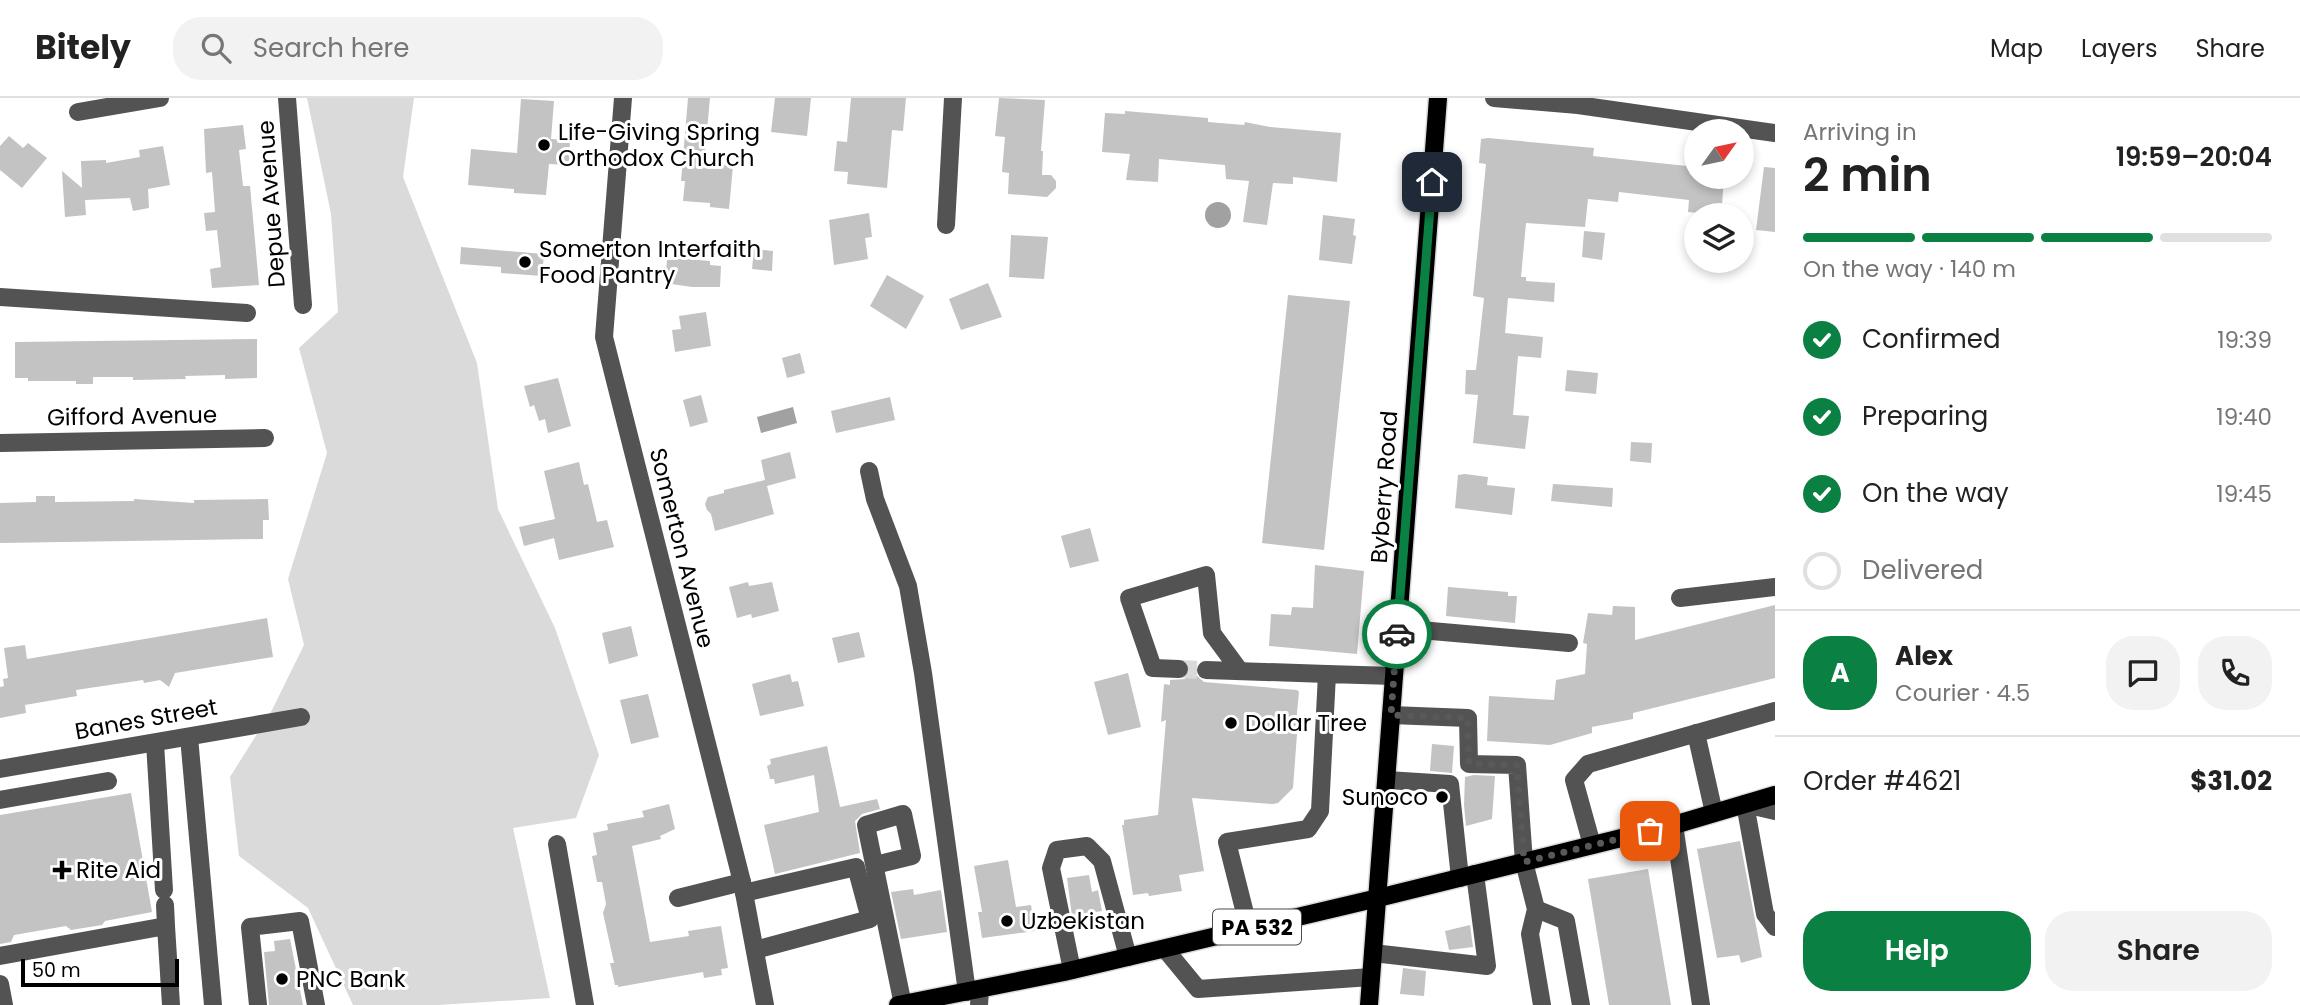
<!DOCTYPE html>
<meta charset="utf-8">
<style>
:root{--surface:#fff;--page:#f2f2f2;--text:#222;--muted:#767676;--line:#e0e0e0;--accent:#0b8043}
body{margin:0;font-family:Poppins,sans-serif;background:var(--page);color:var(--text);height:100vh;display:flex;flex-direction:column;font-size:26px;white-space:nowrap}
*{box-sizing:border-box;margin:0}
p{font-size:23px;color:var(--muted)}
.icon{flex:none;width:38px;height:38px;fill:none;stroke:currentColor;stroke-width:2;stroke-linecap:round;stroke-linejoin:round}
.map{position:relative;flex:1;overflow:hidden}
.drawer{display:flex;flex-direction:column;background:var(--surface);width:525px}
.drawer>*{flex:none}
.needle{width:46px;rotate:57deg}
.tools{position:absolute;left:1684px;top:21px;display:grid;gap:14px}
.tools a{display:grid;place-items:center;width:70px;height:70px;border-radius:50%;background:var(--surface);box-shadow:0 4px 10px #0003;font-size:35px}
.scale{position:absolute;left:21px;bottom:18px;width:158px;box-sizing:border-box;padding-left:7px;border:4px solid #000;border-top:0;font-size:19px;line-height:24px;white-space:nowrap;color:#000;-webkit-text-stroke:5px #fff;paint-order:stroke}
.pin{position:absolute;display:grid;place-items:center;width:60px;height:60px;color:#fff;margin:-30px;border-radius:14px;box-shadow:0 4px 10px #0006}
.courier{position:absolute;display:grid;place-items:center;width:70px;height:70px;margin:-35px;border:5px solid #0b8043;border-radius:50%;background:#fff;color:#222;box-shadow:0 2px 9px #0007}
.summary em{font-style:normal;font-weight:600}
.summary div{display:flex;flex-direction:column-reverse}
.summary{display:flex;align-items:center;justify-content:space-between;height:119px;padding:0 28px}
h1{font-size:46px;font-weight:600;line-height:52px}
.bar{display:grid;grid-template-columns:repeat(4,1fr);gap:10px 7px;align-content:center;height:84px;padding:0 28px}
.bar i{height:9px;border-radius:5px;background:var(--line)}
.bar .on{background:var(--accent)}
.bar p{grid-column:span 4}
.line{display:flex;align-items:center;gap:18px;padding:0 28px;border-top:2px solid var(--line)}
.line div{flex:1}
.round{display:grid;place-items:center;flex:none;width:74px;height:74px;border-radius:28px;background:var(--page)}
ol{padding:0 28px;list-style:none}
li{display:flex;align-items:center;gap:21px;height:77px}
li p{margin-inline-start:auto}
li .icon{padding:7px;border-radius:50%;background:var(--accent);color:#fff;stroke-width:4}
li:last-child{color:var(--muted)}
li i{width:38px;height:38px;border:4px solid var(--line);border-radius:50%}
.button{display:flex;gap:14px;margin-top:auto;padding:14px 28px}
.button a{flex:1;height:80px;border-radius:28px;background:var(--accent);color:#fff;font-size:28px;font-weight:600;line-height:80px;text-align:center}
.button a+a{background:var(--page);color:var(--text)}
header{display:flex;align-items:center;gap:42px;box-sizing:border-box;height:98px;padding:0 35px;background:var(--surface);border-bottom:2px solid var(--line)}
header strong{font-size:33px}
nav{display:flex;gap:38px;margin-inline-start:auto;font-size:24px}
.search{width:490px;height:63px;background:var(--page);display:flex;align-items:center;gap:18px;box-sizing:border-box;padding:0 24px;border-radius:28px;color:var(--muted);font-size:26px}
main{display:flex;flex:1;min-height:0}
.map>svg:first-child{display:block}
</style>
<header>
<strong>Bitely</strong>
<div class="search"><svg class="icon" aria-label="search" viewBox="0 0 24 24"><circle cx="10" cy="10" r="6"/><path d="M15 15l6 6"/></svg>Search here</div>
<nav><a>Map</a><a>Layers</a><a>Share</a></nav>
</header>
<main>
<div class="map">
<svg width="1775" height="907" viewBox="0 0 1775 907">
<rect width="100%" height="100%" fill="#fff"/>
<polygon fill="#dadada" points="307,0 414,0 403,79 477,265 498,411 555,530 599,657 576,720 513,730 550,900 438,907 353,907 308,810 239,758 230,679 272,612 304,547 288,481 327,355 299,250 338,214 331,116"/>
<g fill="#a1a1a1">
<circle cx="1218" cy="117" r="13"/>
<polygon points="793,309 797,325 761,335 757,319"/>
</g>
<g fill="#c3c3c3">
<polygon points="688,0 710,0 704,65 733,68 729,111 710,109 710,105 683,103 685,83 681,83"/>
<polygon points="775,0 811,0 807,38 771,34"/>
<polygon points="851,0 906,0 903,33 892,32 887,90 847,86 848,74 834,73 837,43 847,44"/>
<polygon points="999,0 1045,2 1041,53 1043,53 1042,77 1051,77 1056,83 1056,90 1047,99 1008,96 1009,75 1002,74 1005,39 995,38"/>
<polygon points="521,1 554,3 551,41 570,42 569,67 549,66 546,97 514,95 514,91 468,87 471,51 517,55"/>
<polygon points="1125,13 1208,20 1208,24 1244,27 1245,24 1270,29 1341,35 1337,84 1293,79 1293,86 1273,85 1267,127 1243,124 1249,83 1226,81 1225,67 1159,61 1158,84 1126,82 1130,56 1102,54 1105,15 1125,16"/>
<polygon points="243,27 246,51 239,52 243,88 250,88 259,187 212,190 210,171 221,169 217,132 206,133 204,115 215,114 212,74 206,75 204,31"/>
<polygon points="9,38 23,50 28,45 47,60 22,90 0,72 0,48"/>
<polygon points="1488,40 1594,50 1593,58 1696,69 1696,79 1724,79 1722,107 1719,106 1718,117 1688,114 1689,102 1619,94 1618,104 1588,101 1585,129 1526,125 1521,179 1526,179 1526,183 1555,185 1554,204 1508,200 1505,235 1543,239 1541,260 1518,258 1513,317 1529,318 1525,351 1473,345 1478,297 1465,296 1466,272 1476,272 1484,200 1473,198 1486,66 1479,65 1481,41"/>
<polygon points="163,48 170,87 148,91 149,110 133,113 130,100 85,102 86,117 65,119 62,73 82,90 81,63 106,62 106,65 140,59 139,52"/>
<polygon points="1764,69 1775,70 1775,134 1756,132"/>
<polygon points="869,115 872,139 865,140 868,161 834,167 829,122"/>
<polygon points="1323,117 1355,121 1353,137 1356,138 1352,166 1319,162"/>
<polygon points="1584,133 1605,135 1602,162 1582,159"/>
<polygon points="1011,137 1048,139 1044,181 1009,179"/>
<polygon points="461,149 544,156 542,178 501,175 501,169 460,166"/>
<polygon points="754,151 773,153 772,173 752,171"/>
<polygon points="675,160 710,163 710,167 721,168 720,189 692,189 665,185 667,162 675,162"/>
<polygon points="887,177 924,198 906,231 870,208"/>
<polygon points="988,185 1002,219 961,232 949,201"/>
<polygon points="1288,197 1350,203 1324,452 1262,445"/>
<polygon points="706,214 711,248 675,254 672,232 681,231 679,218"/>
<polygon points="257,241 257,280 225,281 225,277 185,278 186,281 133,282 133,279 93,279 93,286 76,286 76,283 28,283 28,280 15,280 15,244"/>
<polygon points="800,255 805,275 787,280 782,260"/>
<polygon points="1567,272 1598,275 1596,296 1565,293"/>
<polygon points="558,280 571,328 548,335 545,321 539,323 534,307 530,309 524,288"/>
<polygon points="701,297 708,324 690,329 683,302"/>
<polygon points="890,299 895,322 836,335 831,313"/>
<polygon points="1631,344 1652,345 1651,365 1630,363"/>
<polygon points="790,354 796,380 767,388 774,416 715,433 711,416 707,412 705,406 708,399 724,395 724,392 765,382 761,362"/>
<polygon points="579,364 584,387 588,386 597,424 607,422 614,449 559,462 554,440 524,448 519,429 555,421 544,373"/>
<polygon points="1465,376 1488,379 1487,387 1515,390 1512,417 1455,410 1458,377"/>
<polygon points="1553,386 1613,390 1612,409 1551,403"/>
<polygon points="36,398 55,398 55,404 134,403 134,401 194,405 194,402 268,401 269,422 263,422 263,441 0,445 0,405 36,404"/>
<polygon points="1090,430 1099,463 1070,470 1061,438"/>
<polygon points="1315,467 1364,473 1357,556 1269,548 1271,516 1291,517 1292,509 1313,510"/>
<polygon points="748,484 749,488 772,484 779,513 752,520 751,516 737,520 729,489"/>
<polygon points="1448,489 1508,494 1508,498 1517,498 1515,525 1446,518"/>
<polygon points="1775,507 1775,580 1633,615 1633,621 1592,629 1592,635 1550,647 1487,643 1489,598 1554,602 1556,582 1585,576 1587,546 1583,545 1588,515 1612,517 1613,508 1635,509 1635,542"/>
<polygon points="267,520 273,559 175,575 169,589 160,582 144,585 143,582 76,592 77,598 25,607 26,615 0,620 0,589 4,588 3,581 8,580 4,550 25,547 27,561"/>
<polygon points="631,528 638,558 609,566 602,535"/>
<polygon points="859,534 865,559 838,565 832,540"/>
<polygon points="1189,565 1196,566 1196,577 1204,584 1297,592 1299,594 1295,636 1297,636 1293,690 1278,705 1273,706 1192,700 1204,773 1179,777 1182,793 1149,798 1148,795 1133,797 1122,727 1124,727 1124,722 1158,717 1166,622 1161,624 1164,586 1170,587 1170,582 1185,581 1190,572"/>
<polygon points="1128,575 1141,629 1108,637 1094,584"/>
<polygon points="790,576 792,584 798,583 804,608 760,618 752,586"/>
<polygon points="648,596 659,639 631,646 620,602"/>
<polygon points="1432,646 1454,648 1452,675 1430,673"/>
<polygon points="827,648 840,709 877,701 880,711 862,716 855,723 860,755 775,776 764,727 819,714 814,677 775,686 774,681 770,681 767,668 771,666 770,661"/>
<polygon points="1474,677 1495,678 1492,721 1466,728 1464,707 1465,679"/>
<polygon points="131,695 152,814 105,823 102,827 71,832 66,828 14,837 11,844 0,846 0,717"/>
<polygon points="669,706 675,731 660,738 661,741 632,748 650,844 689,838 688,833 721,828 728,870 721,871 722,877 704,880 703,874 618,889 618,887 615,887 610,865 614,865 603,815 606,806 602,784 597,784 592,758 597,757 593,735 608,732 607,726 644,719 642,713"/>
<polygon points="1740,743 1762,859 1741,865 1739,857 1717,860 1697,751"/>
<polygon points="1008,762 1016,809 1031,807 1035,833 982,840 978,814 982,814 974,768"/>
<polygon points="1648,771 1671,907 1609,907 1588,781"/>
<polygon points="1089,777 1092,794 1098,792 1102,813 1072,818 1067,780"/>
<polygon points="913,791 914,797 941,792 947,834 901,841 891,794"/>
<polygon points="1470,827 1473,849 1449,852 1445,833"/>
<polygon points="290,841 303,907 269,907 264,854 275,853 274,843"/>
<polygon points="1403,870 1426,873 1424,898 1400,896"/>
</g>
<g fill="none" stroke-linecap="round" stroke-linejoin="round">
<polyline stroke="#d9d9d9" stroke-width="18" stroke-dasharray="18 9" stroke-linecap="butt" points="1179,571 1206,572"/>
<g stroke="#dbdbdb" stroke-width="21">
<g id="major">
<polyline points="898,907 1064,874 1378,800 1674,727 1775,697"/>
<polyline points="1369,907 1438,0"/>
</g>
</g>
<g stroke="#535353" stroke-width="18">
<polyline points="287,0 303,207"/>
<polyline points="623,0 604,239 742,784 765,907"/>
<polyline points="1494,0 1578,7 1775,35"/>
<polyline points="78,14 160,0"/>
<polyline points="946,127 953,0"/>
<polyline points="0,199 247,215"/>
<polyline points="0,345 265,340"/>
<polyline points="869,373 875,401 908,488 923,575 967,894"/>
<polyline points="1680,500 1775,489"/>
<polyline points="1397,530 1569,545"/>
<polyline points="1179,571 1153,570 1129,500 1206,477 1212,535 1240,573"/>
<polyline points="1206,572 1327,576"/>
<polyline points="1391,617 1468,620 1469,666 1517,667 1524,764 1536,811 1530,836 1542,907"/>
<polyline points="1696,635 1714,715"/>
<polyline points="189,639 213,907"/>
<polyline points="155,645 164,792"/>
<polyline points="0,671 301,619"/>
<polyline points="1387,682 1450,686 1460,780"/>
<polyline points="0,702 108,683"/>
<polyline points="1775,713 1745,706 1765,816 1775,829"/>
<polyline points="1674,727 1701,907"/>
<polyline points="557,746 585,907"/>
<polyline points="1592,747 1574,682 1588,666 1775,613"/>
<polyline points="875,767 912,758 903,716 866,727 903,907"/>
<polyline points="744,795 856,769 870,821 755,852"/>
<polyline points="678,800 742,784"/>
<polyline points="165,807 166,828"/>
<polyline points="1536,811 1566,823 1581,907"/>
<polyline points="1249,831 1227,744 1308,731 1320,713 1327,576 1394,578"/>
<polyline points="1165,851 1198,891 1371,879"/>
<polyline points="1373,855 1487,868 1475,776"/>
<polyline points="0,858 166,828 171,907"/>
<polyline points="1072,872 1051,770 1057,752 1087,748 1102,763 1128,859"/>
<polyline points="0,886 4,907"/>
<polyline points="258,907 250,829 300,823 316,907"/>
<polyline points="979,907 980,891"/>
</g>
<use href="#major" stroke="#000" stroke-width="18"/>
</g>
<g fill="none" stroke-linecap="round" stroke-linejoin="round">
<polyline stroke="#595959" stroke-width="7" stroke-dasharray="0 12.6" points="1397,536 1391,617 1468,620 1469,666 1517,667 1524,764 1650,733"/>
<polyline stroke="#0b8043" stroke-width="9" points="1397,536 1432,84"/>
</g>
<g fill="#000" stroke="#fff" stroke-width="2.5">
<circle cx="544" cy="47" r="7"/>
<circle cx="525" cy="164" r="7"/>
<circle cx="1231" cy="625" r="7"/>
<circle cx="1442" cy="699" r="7"/>
<path d="M58.5 761.5h7v7h7v7h-7v7h-7v-7h-7v-7h7z"/>
<circle cx="1007" cy="823" r="7"/>
<circle cx="282" cy="881" r="7"/>
</g>
<g text-anchor="middle" dominant-baseline="central" stroke-width="6" stroke-linejoin="round" paint-order="stroke">
<rect fill="#fff" stroke="#4c4c4c" stroke-width="2" x="1213" y="811.5" width="88" height="35" rx="5"/>
<g font-size="21" font-weight="bold" fill="#000">
<text x="1257" y="829">PA 532</text>
</g>
<g font-size="23" fill="#000" stroke="#fff" text-anchor="start">
<text x="558" y="34">Life-Giving Spring<tspan x="558" dy="26">Orthodox Church</tspan></text>
<text x="539" y="151">Somerton Interfaith<tspan x="539" dy="26">Food Pantry</tspan></text>
<text x="1245" y="625">Dollar Tree</text>
<text x="1428" y="699" text-anchor="end">Sunoco</text>
<text x="76" y="772">Rite Aid</text>
<text x="1021" y="823">Uzbekistan</text>
<text x="296" y="881">PNC Bank</text>
</g>
<g font-size="23" fill="#000" stroke="#fff">
<text transform="translate(271 106) rotate(-94)">Depue Avenue</text>
<text transform="translate(132 318) rotate(-1)">Gifford Avenue</text>
<text transform="translate(1384 389) rotate(-86)">Byberry Road</text>
<text transform="translate(682 450) rotate(76)">Somerton Avenue</text>
<text transform="translate(146 621) rotate(-10)">Banes Street</text>
</g>
</g>
</svg>
<div class="tools">
<a><svg class="needle" viewBox="-14 -14 28 28"><path d="M0-13l5 13h-10z" fill="#e53935"/><path d="M0 13l5-13h-10z" fill="#767676"/></svg></a>
<a><svg class="icon" aria-label="layers" viewBox="0 0 24 24"><path d="M12 4l9 5-9 5-9-5zM3 14l9 5 9-5"/></svg></a>
</div>
<div class="scale">50 m</div>
<div class="pin" style="left:1650px;top:733px;background:#ea580c"><svg class="icon" aria-label="bag" viewBox="0 0 24 24"><path d="M5 8h14l-1 12H6zM9 8a3 3 0 0 1 6 0"/></svg></div>
<div class="pin" style="left:1432px;top:84px;background:#1f2937"><svg class="icon" aria-label="home" viewBox="0 0 24 24"><path d="M3 11l9-7 9 7M6 9v11h12V9"/></svg></div>
<div class="courier" style="left:1397px;top:536px"><svg class="icon" aria-label="car" viewBox="0 0 24 24"><path d="M5 17H2v-5l4-1 3-4h7l3 4 3 1v5h-3M9 17h6M6 11h13"/><circle cx="7" cy="17" r="2"/><circle cx="17" cy="17" r="2"/></svg></div>
</div>
<section class="drawer">
<div class="summary"><div><h1>2 min</h1><p>Arriving in</p></div><em>19:59–20:04</em></div>
<div class="bar"><i class="on"></i><i class="on"></i><i class="on"></i><i></i><p>On the way · 140 m</p></div>
<ol>
<li><svg class="icon" aria-label="check" viewBox="0 0 24 24"><path d="M5 12l5 5 9-10"/></svg>Confirmed<p>19:39</p></li>
<li><svg class="icon" aria-label="check" viewBox="0 0 24 24"><path d="M5 12l5 5 9-10"/></svg>Preparing<p>19:40</p></li>
<li><svg class="icon" aria-label="check" viewBox="0 0 24 24"><path d="M5 12l5 5 9-10"/></svg>On the way<p>19:45</p></li>
<li><i></i>Delivered</li>
</ol>
<div class="line" style="height:126px"><b class="round" style="background:var(--accent);color:#fff">A</b><div><b>Alex</b><p>Courier · 4.5</p></div><a class="round"><svg class="icon" aria-label="chat" viewBox="0 0 24 24"><path d="M4 5h16v11H9l-5 4z"/></svg></a><a class="round"><svg class="icon" aria-label="phone" viewBox="0 0 24 24"><path d="M5 4h4l2 5-3 2q2 4 5 5l2-3 5 2v4C11 20 4 13 5 4z"/></svg></a></div>
<div class="line" style="height:91px"><div>Order #4621</div><b>$31.02</b></div>
<div class="button"><a>Help</a><a>Share</a></div>
</section>
</main>
